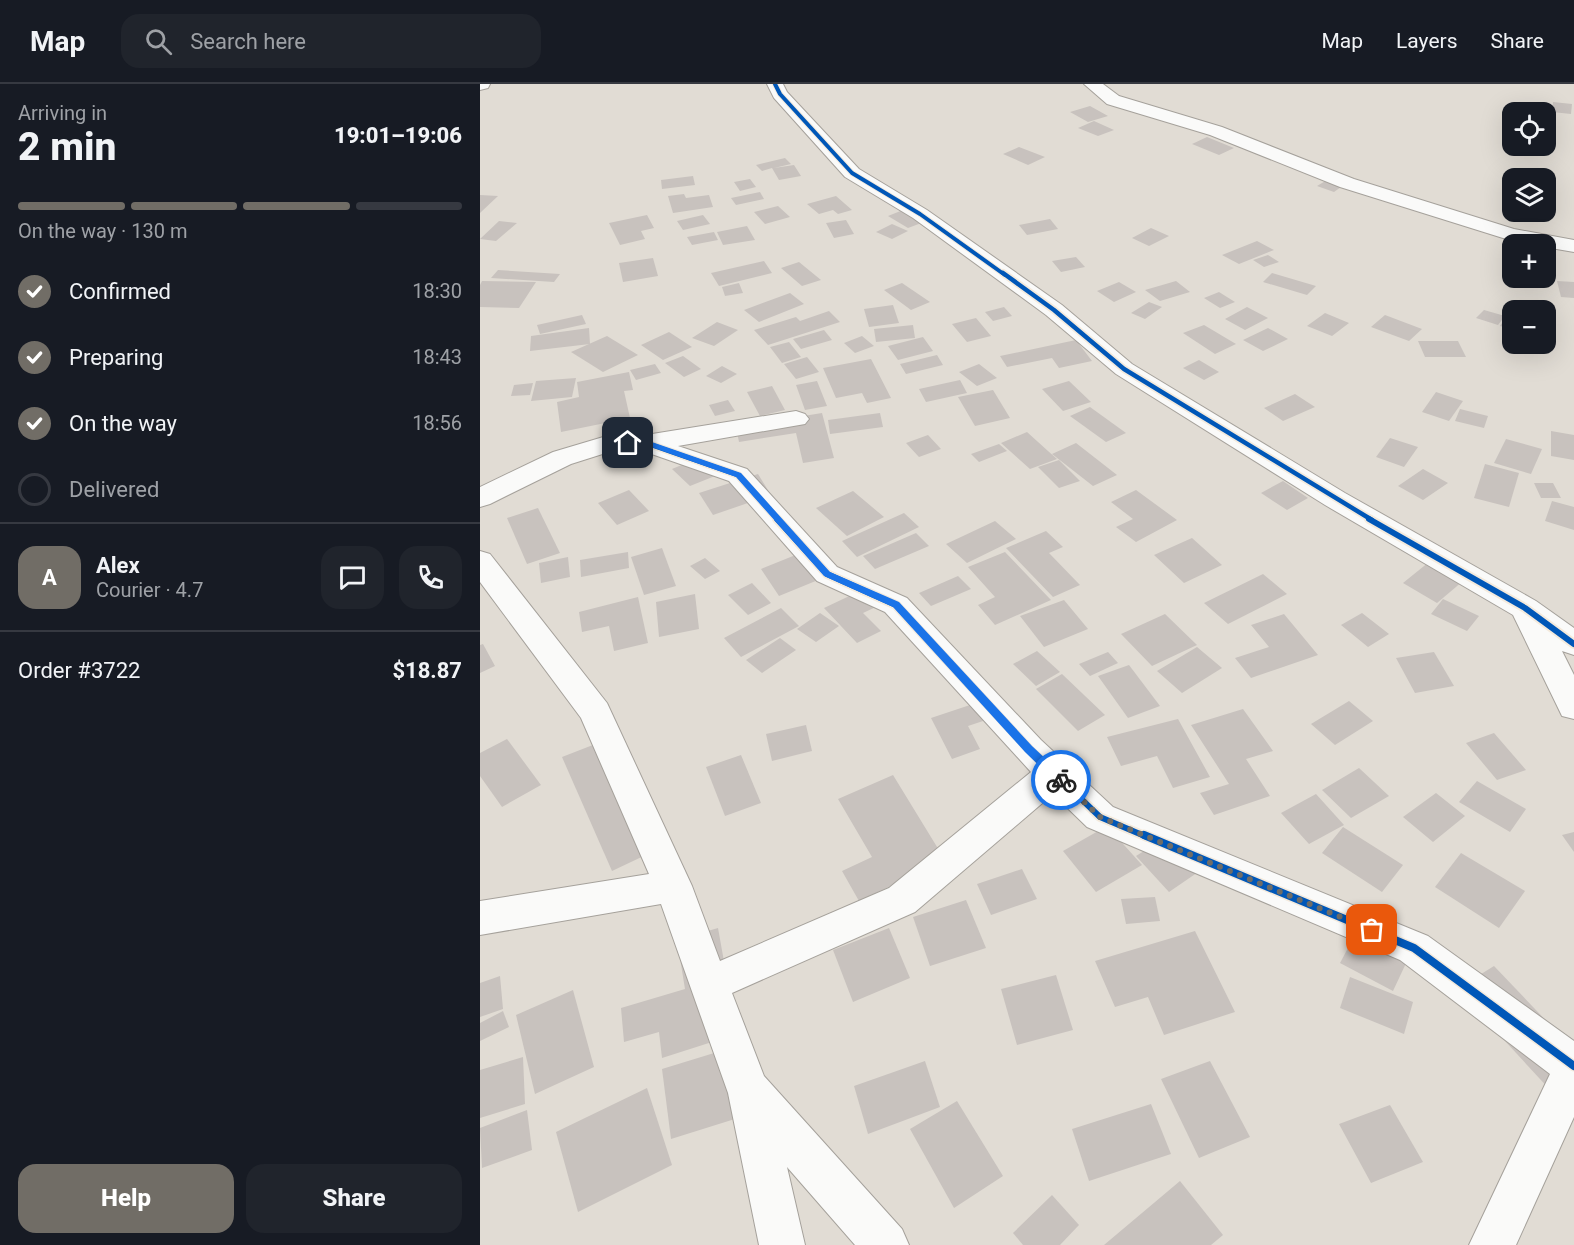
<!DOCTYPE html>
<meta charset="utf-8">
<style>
:root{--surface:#171b24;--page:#20242c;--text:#f1f3f6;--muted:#9ea1a6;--line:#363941;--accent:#716d66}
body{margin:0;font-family:Roboto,sans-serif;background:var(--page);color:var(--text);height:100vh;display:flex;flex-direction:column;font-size:22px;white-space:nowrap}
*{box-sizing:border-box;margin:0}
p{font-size:20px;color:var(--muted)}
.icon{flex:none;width:33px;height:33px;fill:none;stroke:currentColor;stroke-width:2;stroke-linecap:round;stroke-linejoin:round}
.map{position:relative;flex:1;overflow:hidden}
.panel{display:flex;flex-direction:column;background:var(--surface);width:480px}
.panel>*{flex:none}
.buttons{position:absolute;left:1022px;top:18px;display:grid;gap:12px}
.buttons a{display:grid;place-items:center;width:54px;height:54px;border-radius:12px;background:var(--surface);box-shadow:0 6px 24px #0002;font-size:30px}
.pin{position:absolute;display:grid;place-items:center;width:51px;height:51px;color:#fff;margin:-26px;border-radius:12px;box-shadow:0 3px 9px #0006}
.courier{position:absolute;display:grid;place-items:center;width:60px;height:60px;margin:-30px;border:4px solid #1a73e8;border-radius:50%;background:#fff;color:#222;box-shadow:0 2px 8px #0007}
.overview em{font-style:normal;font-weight:800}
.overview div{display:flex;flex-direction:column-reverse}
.overview{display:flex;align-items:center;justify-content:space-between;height:102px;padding:0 18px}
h1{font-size:39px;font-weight:800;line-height:45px}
.bar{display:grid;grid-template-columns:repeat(4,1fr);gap:9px 6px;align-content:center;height:72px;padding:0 18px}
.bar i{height:8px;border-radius:4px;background:var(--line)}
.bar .selected{background:var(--accent)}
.bar p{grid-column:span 4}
.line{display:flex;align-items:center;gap:15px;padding:0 18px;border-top:2px solid var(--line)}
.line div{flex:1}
.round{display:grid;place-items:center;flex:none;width:63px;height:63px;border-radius:18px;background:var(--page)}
ol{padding:0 18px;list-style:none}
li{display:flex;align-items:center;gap:18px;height:66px}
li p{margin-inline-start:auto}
li .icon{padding:6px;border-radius:50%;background:var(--accent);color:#fff;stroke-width:4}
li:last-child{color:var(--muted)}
li i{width:33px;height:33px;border:3px solid var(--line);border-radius:50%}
.cta{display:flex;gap:12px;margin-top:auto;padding:12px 18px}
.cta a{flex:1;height:69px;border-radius:18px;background:var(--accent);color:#fff;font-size:24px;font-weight:800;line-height:69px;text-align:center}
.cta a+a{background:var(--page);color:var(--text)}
header{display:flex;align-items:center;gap:36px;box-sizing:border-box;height:84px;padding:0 30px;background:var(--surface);border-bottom:2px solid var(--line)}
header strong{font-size:28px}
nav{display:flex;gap:33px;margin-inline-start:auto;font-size:21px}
.search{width:420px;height:54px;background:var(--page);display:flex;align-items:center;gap:15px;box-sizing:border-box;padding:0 21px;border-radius:18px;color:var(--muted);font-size:22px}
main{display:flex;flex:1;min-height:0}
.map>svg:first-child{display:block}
</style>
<header>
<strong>Map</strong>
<div class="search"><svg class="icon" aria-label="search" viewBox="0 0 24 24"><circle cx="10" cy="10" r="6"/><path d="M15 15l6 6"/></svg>Search here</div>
<nav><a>Map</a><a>Layers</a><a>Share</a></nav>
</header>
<main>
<section class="panel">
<div class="overview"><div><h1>2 min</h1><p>Arriving in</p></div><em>19:01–19:06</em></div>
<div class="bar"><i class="selected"></i><i class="selected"></i><i class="selected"></i><i></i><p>On the way · 130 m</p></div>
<ol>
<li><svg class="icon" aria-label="check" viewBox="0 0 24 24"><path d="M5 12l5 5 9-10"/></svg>Confirmed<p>18:30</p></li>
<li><svg class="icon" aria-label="check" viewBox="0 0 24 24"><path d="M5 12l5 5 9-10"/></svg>Preparing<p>18:43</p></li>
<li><svg class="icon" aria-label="check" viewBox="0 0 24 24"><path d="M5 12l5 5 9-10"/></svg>On the way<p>18:56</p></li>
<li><i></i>Delivered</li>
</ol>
<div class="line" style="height:108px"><b class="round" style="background:var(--accent);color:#fff">A</b><div><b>Alex</b><p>Courier · 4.7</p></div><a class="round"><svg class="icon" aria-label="chat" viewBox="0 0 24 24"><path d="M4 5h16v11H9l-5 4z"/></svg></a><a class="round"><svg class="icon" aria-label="phone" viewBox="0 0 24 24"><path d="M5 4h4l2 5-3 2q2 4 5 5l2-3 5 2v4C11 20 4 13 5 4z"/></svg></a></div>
<div class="line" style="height:78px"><div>Order #3722</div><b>$18.87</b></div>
<div class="cta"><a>Help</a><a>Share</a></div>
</section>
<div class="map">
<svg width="1094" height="1161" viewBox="0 0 1094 1161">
<rect width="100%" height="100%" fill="#e1dcd4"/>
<g fill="#c8c2be">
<polygon points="1073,18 1092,20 1091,30 1072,28"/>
<polygon points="610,22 628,32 608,38 590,28"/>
<polygon points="614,37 634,46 618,52 598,44"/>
<polygon points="727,53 754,64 739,71 712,60"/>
<polygon points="539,63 565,73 548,81 523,70"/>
<polygon points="305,74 311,80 294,84 314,81 321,92 299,96 292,84 282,87 276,81"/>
<polygon points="213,92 215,101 182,105 181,96"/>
<polygon points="852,93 868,98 854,108 837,102"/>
<polygon points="270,95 276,103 260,107 254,98"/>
<polygon points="280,108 284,115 256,121 251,114"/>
<polygon points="204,110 206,114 229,111 233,123 193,129 188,112"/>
<polygon points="0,111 18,112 0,129"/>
<polygon points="356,112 372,126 358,130 353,126 339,130 327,120"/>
<polygon points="298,122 310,133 285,140 274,128"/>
<polygon points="423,126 444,138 428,144 408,132"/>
<polygon points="167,131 174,144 161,147 165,155 140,161 129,139"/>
<polygon points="223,131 230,140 203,146 197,137"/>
<polygon points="570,135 578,145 547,151 539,141"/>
<polygon points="366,136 374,150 354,154 346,139"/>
<polygon points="19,137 37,139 16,157 0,155"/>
<polygon points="412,140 428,147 412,155 396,148"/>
<polygon points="267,142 275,156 243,161 237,148"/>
<polygon points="671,144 689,152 669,162 652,154"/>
<polygon points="234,148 238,156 212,161 207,153"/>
<polygon points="777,157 794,166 759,180 742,171"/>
<polygon points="788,171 799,178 784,183 773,176"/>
<polygon points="596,173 605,183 581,188 572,177"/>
<polygon points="173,174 178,192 143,198 139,179"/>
<polygon points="284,177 292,189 239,202 231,189"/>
<polygon points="319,178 341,196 322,202 301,184"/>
<polygon points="18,186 80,190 74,198 11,194"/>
<polygon points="792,189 836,202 827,211 783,198"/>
<polygon points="2,197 56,198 39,224 0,223 0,201"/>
<polygon points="696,197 710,208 680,217 665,206"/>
<polygon points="1077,197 1094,198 1094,214 1081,213"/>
<polygon points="639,198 656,208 634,218 617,207"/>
<polygon points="259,199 263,209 245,212 242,203"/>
<polygon points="422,199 450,218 431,226 404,206"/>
<polygon points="739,208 755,218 740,224 724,214"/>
<polygon points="310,209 324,220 279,238 264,226"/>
<polygon points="669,218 682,223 665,235 651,229"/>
<polygon points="413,221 419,239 389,243 384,225"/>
<polygon points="524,223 532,232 513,237 505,228"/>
<polygon points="767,223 788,234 765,246 745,235"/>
<polygon points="1004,226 1025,232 1018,241 996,234"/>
<polygon points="349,227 360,238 288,261 274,246 316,233 320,237"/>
<polygon points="845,229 869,239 852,252 827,242"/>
<polygon points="102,231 106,240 60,250 57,241"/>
<polygon points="905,231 942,245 929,257 891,243"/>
<polygon points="1027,232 1032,234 1032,245 1020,242"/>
<polygon points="496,234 511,252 487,258 472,240"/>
<polygon points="237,238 258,246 234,262 212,254"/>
<polygon points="433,241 435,254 396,258 394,245"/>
<polygon points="724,241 756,260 735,270 703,249"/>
<polygon points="109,244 110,260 50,267 51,252"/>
<polygon points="788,244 808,255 783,267 763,256"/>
<polygon points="344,246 352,256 321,265 313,255"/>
<polygon points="189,248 212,263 183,276 161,261"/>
<polygon points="127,252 158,271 123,288 91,268"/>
<polygon points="382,252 394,262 375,269 364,259"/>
<polygon points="443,253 453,267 418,276 408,262"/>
<polygon points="596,256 612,277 579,284 572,274 527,283 520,272"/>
<polygon points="938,257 978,257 986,273 945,273"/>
<polygon points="309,258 321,273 302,279 290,263"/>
<polygon points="457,271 463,281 426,290 420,280"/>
<polygon points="203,272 221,285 204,293 185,279"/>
<polygon points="327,273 339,288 316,295 304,280"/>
<polygon points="391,275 411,314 387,319 382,309 356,314 343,284"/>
<polygon points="719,276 739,288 724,296 703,284"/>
<polygon points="175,280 181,289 156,296 150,286"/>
<polygon points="499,280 517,294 497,302 479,288"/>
<polygon points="242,282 257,290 241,299 226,292"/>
<polygon points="149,288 153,306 144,307 150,334 81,348 77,318 99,313 97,298"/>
<polygon points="96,294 92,313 51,317 56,297"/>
<polygon points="480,296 487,309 446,318 439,305"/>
<polygon points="337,297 347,322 325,326 316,301"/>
<polygon points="589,297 611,318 583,327 562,305"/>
<polygon points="53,299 50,311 31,312 34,301"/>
<polygon points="292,302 305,326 280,332 267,308"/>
<polygon points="513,306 530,334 495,342 478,313"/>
<polygon points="956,308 983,317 969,337 942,328"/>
<polygon points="815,310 835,323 803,337 784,324"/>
<polygon points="248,316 255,327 235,332 229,321"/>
<polygon points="610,323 646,349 626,358 590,332"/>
<polygon points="980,325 1008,332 1004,344 975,337"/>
<polygon points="342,329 354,374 323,379 316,349 259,358 256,343"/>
<polygon points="400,329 403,343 350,350 348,336"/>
<polygon points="1071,347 1094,351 1094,376 1071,372"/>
<polygon points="547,348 568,367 577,375 550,385 521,359"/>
<polygon points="448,351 461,365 439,373 426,359"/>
<polygon points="910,354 938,363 924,383 896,373"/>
<polygon points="1026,355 1062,365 1051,390 1014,379"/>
<polygon points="596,359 637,391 613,402 572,370"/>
<polygon points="519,360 527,367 499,378 491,370"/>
<polygon points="216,375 235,392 210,402 192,385"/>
<polygon points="579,376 600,397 579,404 558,383"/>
<polygon points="1005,380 1039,389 1029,423 994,414"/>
<polygon points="943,385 968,399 943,416 918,402"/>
<polygon points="278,390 291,411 233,431 219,409"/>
<polygon points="803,397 828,414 807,426 781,409"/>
<polygon points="1054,399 1073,399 1081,414 1061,414"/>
<polygon points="149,406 169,427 137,441 118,419"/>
<polygon points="656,406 697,436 656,458 636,443 653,435 631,418"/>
<polygon points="373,407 404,433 367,452 336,424"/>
<polygon points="1072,417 1094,423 1094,446 1065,437"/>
<polygon points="58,424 80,469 47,480 27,434"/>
<polygon points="424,429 439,443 377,473 362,457"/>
<polygon points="515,437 536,455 487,479 466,460"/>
<polygon points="566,447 583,463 569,469 600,501 573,513 526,464"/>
<polygon points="436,449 449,462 395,485 383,472"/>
<polygon points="712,454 742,481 704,499 674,471"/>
<polygon points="182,464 196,502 164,511 151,473"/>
<polygon points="148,468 149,484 101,493 100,476"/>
<polygon points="323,468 343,494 299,512 281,485"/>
<polygon points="525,468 571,516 515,541 498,521 515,513 488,483"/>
<polygon points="88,473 90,493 61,499 59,479"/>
<polygon points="225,474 240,487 225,495 210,482"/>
<polygon points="949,478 983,497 957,519 923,499"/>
<polygon points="783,490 807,510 748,540 724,519"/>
<polygon points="478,492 491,505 451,522 439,509"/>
<polygon points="272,499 291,519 268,531 248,511"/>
<polygon points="382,506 398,522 383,529 401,547 377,559 344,524"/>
<polygon points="215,510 219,545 179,553 176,518"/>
<polygon points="158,513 168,559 134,567 129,542 102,548 99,528"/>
<polygon points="963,515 999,532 987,547 951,530"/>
<polygon points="584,516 608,545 564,563 540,532"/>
<polygon points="301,524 319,542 261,573 244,554"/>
<polygon points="340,529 359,542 336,558 317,545"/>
<polygon points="882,529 909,550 888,563 861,541"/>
<polygon points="685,530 717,561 672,582 641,550"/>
<polygon points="804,530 838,571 771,594 755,574 789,563 771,541"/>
<polygon points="300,554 316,566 282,589 266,576"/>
<polygon points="3,560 15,582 0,589 0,561"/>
<polygon points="717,563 742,584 702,609 677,587"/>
<polygon points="557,567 580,588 556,602 533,580"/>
<polygon points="628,568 638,579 610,592 599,580"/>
<polygon points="954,568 974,602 935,609 916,574"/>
<polygon points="649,581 680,622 648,634 618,592"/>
<polygon points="582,590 625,631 598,647 556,605"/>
<polygon points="505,616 515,633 488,642 500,665 472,675 451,634"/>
<polygon points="869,617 893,637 855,661 831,640"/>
<polygon points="763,625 793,667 766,675 790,712 734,731 720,709 749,700 711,641"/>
<polygon points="698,635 730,693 693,704 677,672 641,682 627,653"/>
<polygon points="326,641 332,667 292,677 286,650"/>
<polygon points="1014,649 1046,686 1017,696 986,659"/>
<polygon points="27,655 61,701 22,723 0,692 0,669"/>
<polygon points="118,659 170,769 132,787 82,673"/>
<polygon points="261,671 281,719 245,732 226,683"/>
<polygon points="879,684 909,712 871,734 842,706"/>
<polygon points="413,691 465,776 379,817 362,787 392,773 358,715"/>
<polygon points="997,697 1046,725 1030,748 979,718"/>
<polygon points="956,709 985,732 953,758 923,733"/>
<polygon points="836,710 864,741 829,760 801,729"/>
<polygon points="627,742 662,781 616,808 583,767"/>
<polygon points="863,743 923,781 902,808 842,769"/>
<polygon points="1094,748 1094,768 1082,751"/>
<polygon points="691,750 724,784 689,808 656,772"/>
<polygon points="981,769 1045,807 1019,844 955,803"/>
<polygon points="542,785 557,815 511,831 497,800"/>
<polygon points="675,813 680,837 646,840 641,815"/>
<polygon points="486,816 506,864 450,882 433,833"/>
<polygon points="884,834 935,860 913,907 860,879"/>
<polygon points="238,844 257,950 182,974 179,948 144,958 141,924 205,905 197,856"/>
<polygon points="409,844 430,894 373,918 353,866"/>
<polygon points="715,847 755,928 684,951 668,913 635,923 615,877"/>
<polygon points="1014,882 1094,966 1072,1008 977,905"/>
<polygon points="576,891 593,946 537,961 521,905"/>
<polygon points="20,892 23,925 0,933 0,899"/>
<polygon points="870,893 933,918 924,950 860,924"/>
<polygon points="93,906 114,983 55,1010 36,931"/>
<polygon points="23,927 29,943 0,957 0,939"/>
<polygon points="270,958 274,1029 191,1055 182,985"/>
<polygon points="43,973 45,1020 0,1034 0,986"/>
<polygon points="445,977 460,1023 388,1050 374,1002"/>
<polygon points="730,977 770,1053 719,1074 681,995"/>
<polygon points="167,1004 192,1081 98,1128 76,1048"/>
<polygon points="477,1017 523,1092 474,1124 430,1045"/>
<polygon points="671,1020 691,1070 609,1097 592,1045"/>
<polygon points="910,1021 943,1078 891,1099 859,1040"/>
<polygon points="47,1026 52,1066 2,1084 0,1044"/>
<polygon points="700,1097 743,1151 731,1161 624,1161"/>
<polygon points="572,1111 599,1141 580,1161 543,1161 533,1149"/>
</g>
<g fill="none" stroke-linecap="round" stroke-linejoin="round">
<g stroke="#a5a19b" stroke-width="2">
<g id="street">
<polygon points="0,0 10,0 8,4 0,6"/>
<polygon points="287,0 303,0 307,8 379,85 447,126 582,221 652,280 865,409 1056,517 1094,544 1094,571 1082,567 1094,591 1094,635 1082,632 1033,531 845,421 636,290 566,231 433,134 365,93 294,14"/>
<polygon points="604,0 623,0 639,12 742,43 874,95 1034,145 1094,156 1094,168 1065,163 1065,160 1023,154 860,103 730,51 627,20"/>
<polygon points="316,327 325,330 329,335 325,340 198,362 267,385 357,483 427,514 561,656 633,723 948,852 1094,957 1094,1033 1036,1161 989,1161 1070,990 920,876 607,743 573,710 435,828 252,909 284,992 422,1145 429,1161 375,1161 307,1083 325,1161 279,1161 248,1009 181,820 0,851 0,817 169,790 101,634 0,498 0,467 10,470 127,619 212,802 240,877 409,804 551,688 405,528 337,497 249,397 163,367 132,367 91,380 10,420 0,423 0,403 73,368 130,351 166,351"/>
</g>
</g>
<use href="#street" fill="#fafaf9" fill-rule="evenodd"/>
<g stroke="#f4eadc" stroke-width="6">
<polyline id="cycleway-far3" points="295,0 300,10 372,89 440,130 525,191"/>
</g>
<g stroke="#f4eadc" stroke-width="8">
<g id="cycleway-far2">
<polyline points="523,189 574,226 644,285 892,436"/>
<polyline points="166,359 258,391 298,436"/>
</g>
</g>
<g stroke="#f4eadc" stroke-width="10">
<g id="cycleway-far1">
<polyline points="297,435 347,490 416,521 549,665 620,733 667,753"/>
<polyline points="889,435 1045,524 1094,560"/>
</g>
</g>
<g stroke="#f4eadc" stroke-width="11">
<polyline id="cycleway" points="664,751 934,864 1094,982"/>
</g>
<use href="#cycleway-far3" stroke="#0057b8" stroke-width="4"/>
<use href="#cycleway-far2" stroke="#0057b8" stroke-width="4.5"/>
<use href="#cycleway-far1" stroke="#0057b8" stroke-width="6"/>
<use href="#cycleway" stroke="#0057b8" stroke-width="8"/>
</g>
<polygon fill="#1a73e8" points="145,357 169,357 261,389 350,488 419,518 552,662 585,693 585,699 577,699 545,668 413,523 344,492 256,393 166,361 145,361"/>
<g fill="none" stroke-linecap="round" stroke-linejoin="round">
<polyline stroke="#716d66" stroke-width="6" stroke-dasharray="0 10.8" points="581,696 620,733 892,846"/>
</g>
</svg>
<div class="buttons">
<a><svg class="icon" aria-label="locate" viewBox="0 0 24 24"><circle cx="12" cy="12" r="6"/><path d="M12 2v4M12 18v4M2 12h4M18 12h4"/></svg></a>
<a><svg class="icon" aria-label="layers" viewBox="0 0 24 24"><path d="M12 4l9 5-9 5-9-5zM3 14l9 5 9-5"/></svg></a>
<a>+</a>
<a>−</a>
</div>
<div class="pin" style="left:892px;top:846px;background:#ea580c"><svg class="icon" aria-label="bag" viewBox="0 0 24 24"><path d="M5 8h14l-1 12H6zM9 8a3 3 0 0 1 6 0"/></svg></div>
<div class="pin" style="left:148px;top:359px;background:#1f2937"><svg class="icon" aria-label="home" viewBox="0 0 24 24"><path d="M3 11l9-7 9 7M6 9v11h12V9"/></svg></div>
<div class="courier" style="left:581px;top:696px"><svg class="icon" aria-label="bike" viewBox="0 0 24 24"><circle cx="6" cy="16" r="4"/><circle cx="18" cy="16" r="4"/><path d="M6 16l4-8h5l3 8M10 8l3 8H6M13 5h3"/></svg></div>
</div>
</main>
